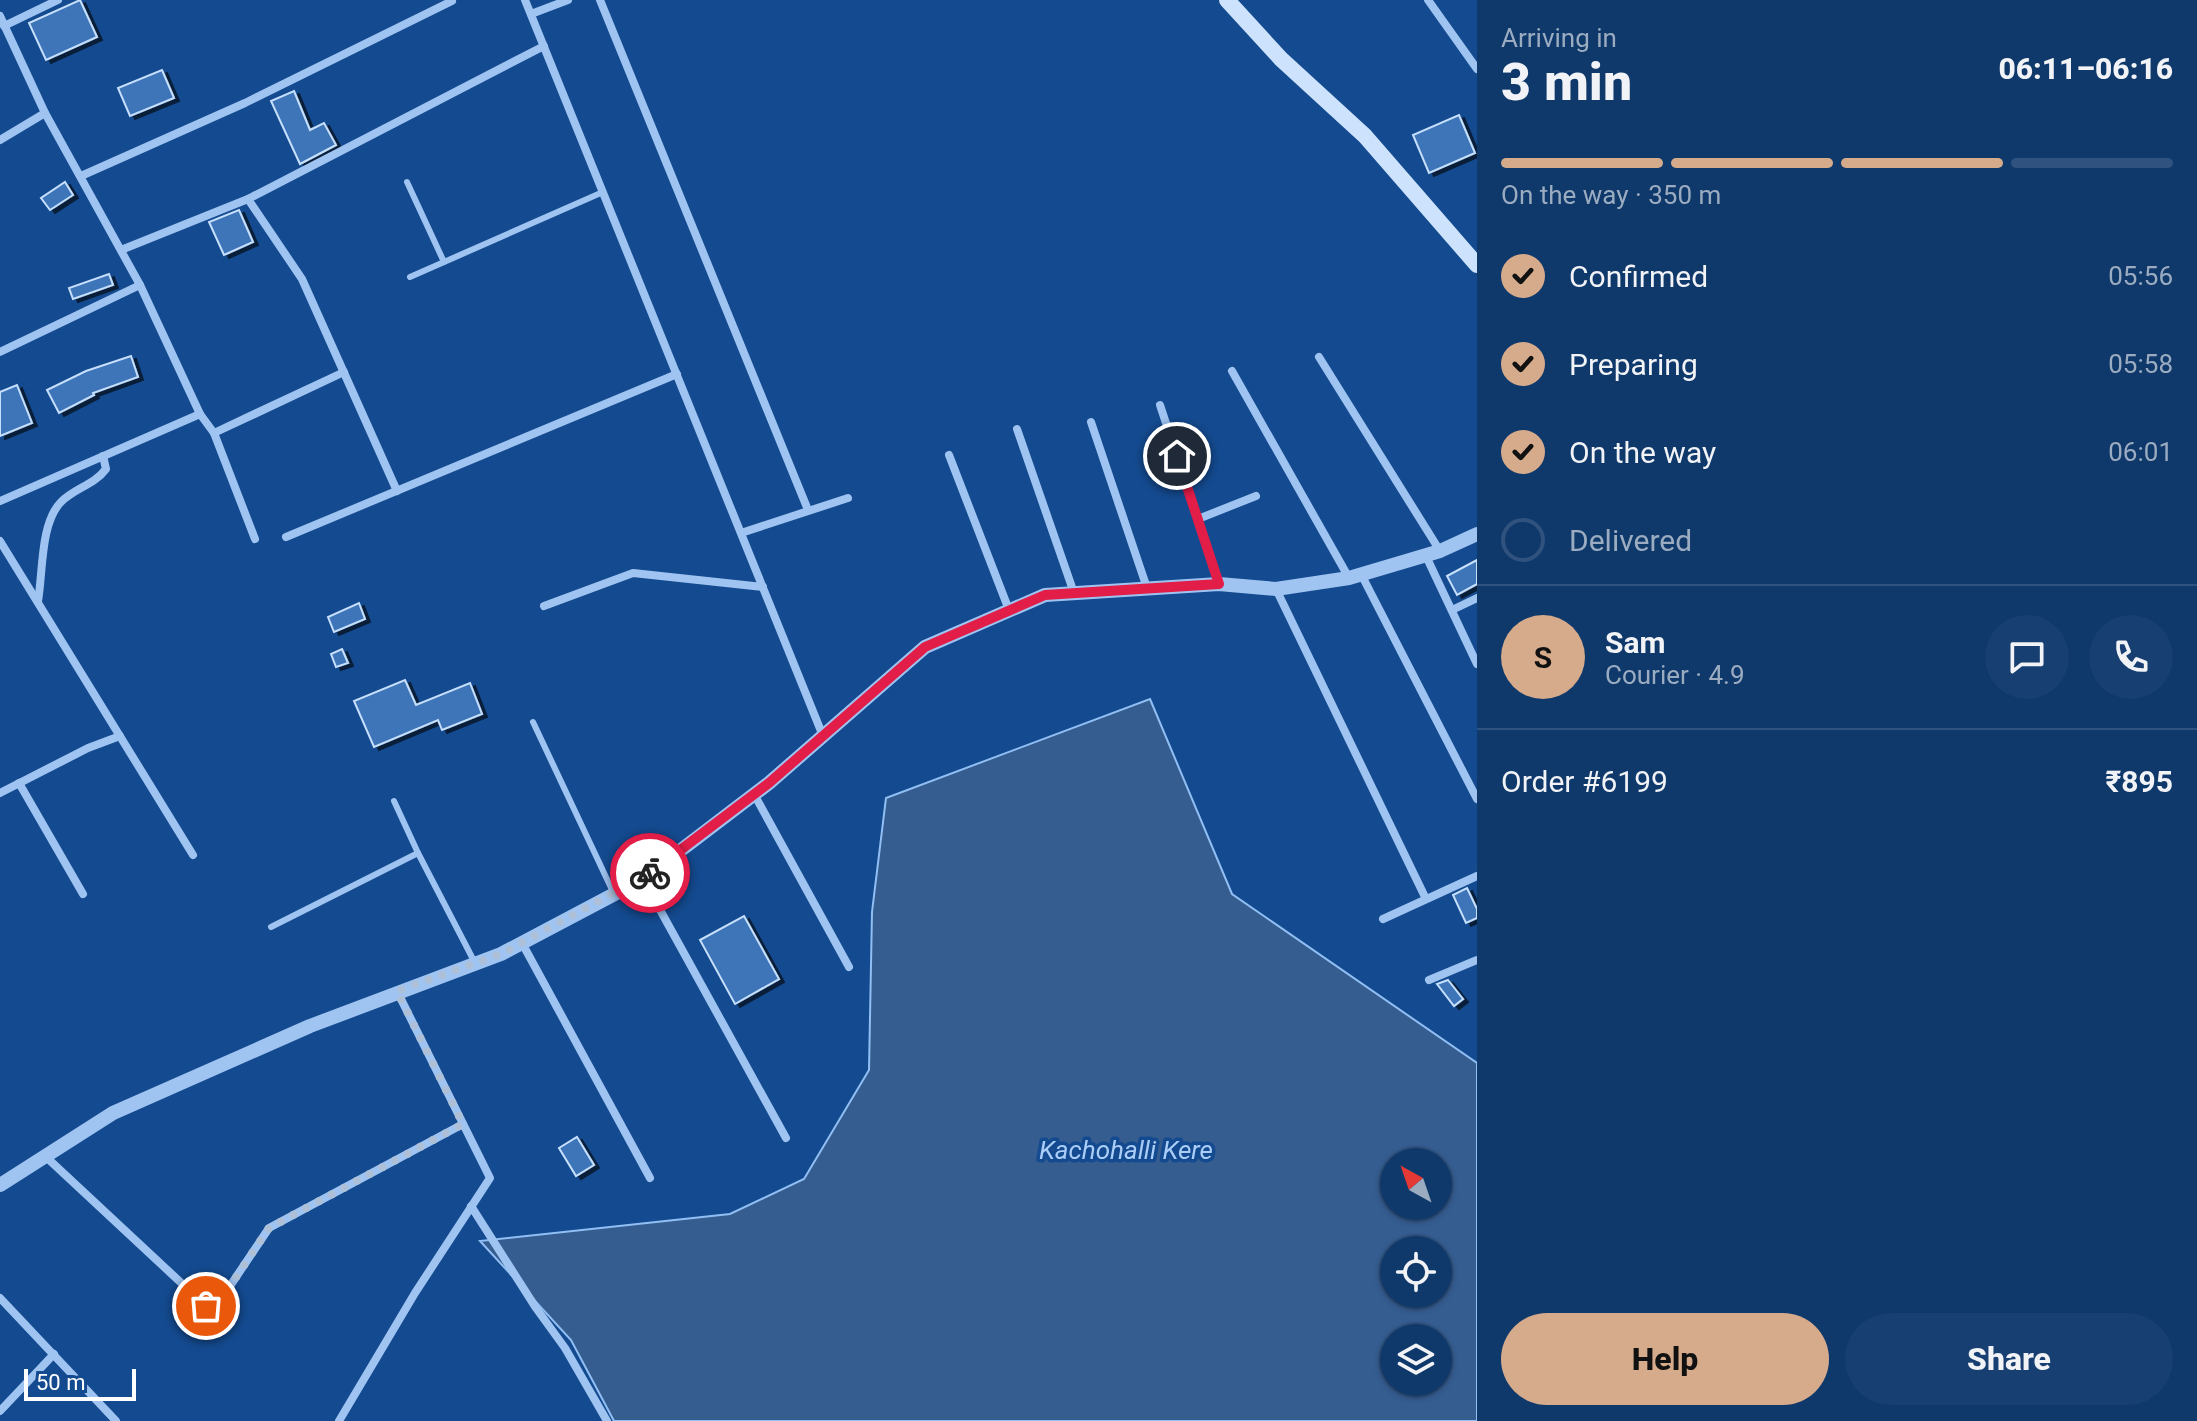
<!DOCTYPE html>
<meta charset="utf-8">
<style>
:root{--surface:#0f386b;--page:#183f71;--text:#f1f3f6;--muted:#9bacc1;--line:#2f527e;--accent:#d6ab8b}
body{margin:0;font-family:Roboto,sans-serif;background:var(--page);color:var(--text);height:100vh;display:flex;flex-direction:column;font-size:30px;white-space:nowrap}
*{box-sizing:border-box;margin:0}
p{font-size:26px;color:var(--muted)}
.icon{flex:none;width:44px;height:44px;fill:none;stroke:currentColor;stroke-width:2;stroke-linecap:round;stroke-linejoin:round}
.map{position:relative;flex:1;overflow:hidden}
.panel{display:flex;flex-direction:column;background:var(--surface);width:720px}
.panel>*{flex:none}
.needle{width:52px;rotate:320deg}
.controls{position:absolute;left:1380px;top:1148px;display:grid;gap:16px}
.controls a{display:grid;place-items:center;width:72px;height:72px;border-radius:50%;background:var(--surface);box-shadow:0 2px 6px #0004,0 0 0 2px var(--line);font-size:40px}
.scale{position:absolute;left:24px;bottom:20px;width:112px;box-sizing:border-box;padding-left:8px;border:4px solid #fff;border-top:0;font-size:22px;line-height:28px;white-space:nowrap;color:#fff;-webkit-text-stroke:6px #144a8f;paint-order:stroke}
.pin{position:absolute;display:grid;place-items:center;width:68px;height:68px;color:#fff;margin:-34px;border:4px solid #fff;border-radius:50%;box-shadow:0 2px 8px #0007}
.courier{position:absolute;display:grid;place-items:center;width:80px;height:80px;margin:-40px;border:6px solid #e11d48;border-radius:50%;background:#fff;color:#222;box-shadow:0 2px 10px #0007}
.head em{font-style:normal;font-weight:800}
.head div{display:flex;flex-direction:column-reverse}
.head{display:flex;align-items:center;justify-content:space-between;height:136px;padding:0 24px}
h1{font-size:52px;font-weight:800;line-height:60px}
.bar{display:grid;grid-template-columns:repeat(4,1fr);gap:12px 8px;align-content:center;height:96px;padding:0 24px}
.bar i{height:10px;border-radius:6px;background:var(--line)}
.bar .on{background:var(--accent)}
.bar p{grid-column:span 4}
.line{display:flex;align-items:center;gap:20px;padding:0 24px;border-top:2px solid var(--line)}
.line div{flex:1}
.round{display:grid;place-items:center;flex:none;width:84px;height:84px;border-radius:42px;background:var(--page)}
ol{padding:0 24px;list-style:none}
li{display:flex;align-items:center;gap:24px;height:88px}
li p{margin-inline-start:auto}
li .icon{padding:8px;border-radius:50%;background:var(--accent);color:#111;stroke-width:4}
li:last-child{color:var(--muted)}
li i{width:44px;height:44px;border:4px solid var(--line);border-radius:50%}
.cta{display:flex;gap:16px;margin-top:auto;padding:16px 24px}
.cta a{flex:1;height:92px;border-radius:48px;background:var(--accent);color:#111;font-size:32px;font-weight:800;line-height:92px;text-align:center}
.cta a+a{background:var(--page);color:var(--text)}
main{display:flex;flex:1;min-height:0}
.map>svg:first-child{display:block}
</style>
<main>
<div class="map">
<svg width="1477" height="1421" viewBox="0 0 1477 1421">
<defs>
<filter id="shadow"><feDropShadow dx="5" dy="3" stdDeviation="0" flood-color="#0009"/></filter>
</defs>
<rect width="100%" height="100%" fill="#144a8f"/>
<path fill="#355d90" stroke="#91bff4" stroke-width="2" fill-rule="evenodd" d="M1150 699 1232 894 1477 1063V1421H614L571 1340 480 1241 730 1214 804 1179 869 1070 872 912 886 798ZM1394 1162H1438V1206H1394ZM1394 1250H1438V1294H1394ZM1394 1338H1438V1382H1394Z"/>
<g fill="#3c74b8" stroke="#c6dffc" stroke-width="2" filter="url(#shadow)">
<polygon points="80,0 97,37 46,60 29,23"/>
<polygon points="162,70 174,98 130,116 118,88"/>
<polygon points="294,91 310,130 324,123 336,145 300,164 271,101"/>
<polygon points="1459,115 1475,153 1429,173 1413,135"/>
<polygon points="65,182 73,195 50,210 41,198"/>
<polygon points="239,210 253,242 224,255 209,222"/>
<polygon points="109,274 113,285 73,299 69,288"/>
<polygon points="131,356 138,377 93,393 94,395 59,413 47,390 86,371"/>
<polygon points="17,385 32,423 0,436 0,392"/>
<polygon points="1477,560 1477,584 1457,595 1447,576"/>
<polygon points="359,603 365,619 334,632 328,617"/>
<polygon points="342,649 348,663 336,667 331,654"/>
<polygon points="405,680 416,705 470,683 482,714 442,730 438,720 374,747 354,701"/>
<polygon points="1467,888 1477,909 1477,918 1466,923 1453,895"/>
<polygon points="744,916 779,979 735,1004 700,940"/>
<polygon points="1448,980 1463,999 1454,1006 1437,984"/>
<polygon points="577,1137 594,1165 576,1176 559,1148"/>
</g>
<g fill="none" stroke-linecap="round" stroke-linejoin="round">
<g stroke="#9fc4f1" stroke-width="6">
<polyline points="407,182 444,262"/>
<polyline points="410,277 603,192"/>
<polyline points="533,722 614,894"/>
<polyline points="418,853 475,963"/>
<polyline points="271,927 418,853 394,801"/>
</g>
<g stroke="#9fc4f1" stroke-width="8">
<polyline points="525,0 823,736"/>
<polyline points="600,0 808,510"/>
<polyline points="1428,0 1477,69"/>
<polyline points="531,14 568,0"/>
<polyline points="0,16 45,113 140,285 200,414 214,433 255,539"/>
<polyline points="4,26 58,0"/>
<polyline points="0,140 45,113"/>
<polyline points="81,176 245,103 452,1"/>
<polyline points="248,199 302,279 397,491"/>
<polyline points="121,250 248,199 544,46"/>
<polyline points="0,352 140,285"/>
<polyline points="1319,357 1440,551"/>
<polyline points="1232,371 1349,578"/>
<polyline points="1160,405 1219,584"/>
<polyline points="1091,422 1147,588"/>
<polyline points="1017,429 1074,593"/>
<polyline points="214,433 344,372"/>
<polyline points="949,455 1009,610"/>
<polyline points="0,501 200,414"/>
<polyline points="1198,519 1256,496"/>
<polyline points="741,533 848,498"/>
<polyline points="286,537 677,374"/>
<polyline points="0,541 193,855"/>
<polyline points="1425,554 1477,664"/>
<polyline points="1361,574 1477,799"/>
<polyline points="1276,589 1426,899"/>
<path d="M38 601C43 574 40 523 61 502 75 488 94 485 106 469L103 456"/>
<polyline points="544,606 633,573 763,587"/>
<polyline points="1452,610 1477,598"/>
<polyline points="19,783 83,894"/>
<polyline points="0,793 88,748 120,736"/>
<polyline points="754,794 849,967"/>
<polyline points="643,879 786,1138"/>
<polyline points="1383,919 1477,876"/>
<polyline points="522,943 650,1178"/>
<polyline points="1429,980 1477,960"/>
<polyline points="45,1156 206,1306 224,1295 269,1228 463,1124"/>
<polyline points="471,1206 536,1308 565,1348 607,1421"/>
<polyline points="0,1298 116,1421"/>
<polyline points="0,1411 54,1354"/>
<polyline points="339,1421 415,1293 490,1178 397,991"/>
</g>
<polyline stroke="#9fc4f1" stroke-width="14" points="0,1185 113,1113 310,1026 501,954 643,879 769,783 925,647 1045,595 1219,584 1276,589 1349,578 1440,551 1477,534"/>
<polyline stroke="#cde2fc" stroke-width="16" points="1227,0 1281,59 1365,136 1477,265"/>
</g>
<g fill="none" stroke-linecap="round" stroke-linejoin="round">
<polyline stroke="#adc0d8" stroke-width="8" stroke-dasharray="0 14.4" points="206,1306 224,1295 269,1228 463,1124 397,991 501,954 650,873"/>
<polyline stroke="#e11d48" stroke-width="10" points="650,873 769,783 925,647 1045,595 1219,584 1177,456"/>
</g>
<g text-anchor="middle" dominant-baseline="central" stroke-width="7" stroke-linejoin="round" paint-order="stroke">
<g font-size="26" font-style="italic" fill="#abcef8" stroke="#144a8f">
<text x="1126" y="1150">Kachohalli Kere</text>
</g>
</g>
</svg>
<div class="controls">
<a><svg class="needle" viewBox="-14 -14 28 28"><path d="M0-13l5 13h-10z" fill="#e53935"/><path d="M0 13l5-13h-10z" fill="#9bacc1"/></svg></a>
<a><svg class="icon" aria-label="locate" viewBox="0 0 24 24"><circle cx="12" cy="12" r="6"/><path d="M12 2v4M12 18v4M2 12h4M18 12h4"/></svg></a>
<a><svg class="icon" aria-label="layers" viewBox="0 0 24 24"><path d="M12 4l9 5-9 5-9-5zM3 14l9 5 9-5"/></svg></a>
</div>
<div class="scale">50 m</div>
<div class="pin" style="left:206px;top:1306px;background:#ea580c"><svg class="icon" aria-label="bag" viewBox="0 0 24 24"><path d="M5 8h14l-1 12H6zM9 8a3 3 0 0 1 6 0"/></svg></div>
<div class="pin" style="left:1177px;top:456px;background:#1f2937"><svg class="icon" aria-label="home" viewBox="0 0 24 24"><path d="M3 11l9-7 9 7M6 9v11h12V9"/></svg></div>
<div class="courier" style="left:650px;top:873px"><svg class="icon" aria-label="bike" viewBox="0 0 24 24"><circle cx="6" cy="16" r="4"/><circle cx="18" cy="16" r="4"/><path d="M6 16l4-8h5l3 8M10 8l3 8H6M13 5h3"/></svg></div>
</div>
<section class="panel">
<div class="head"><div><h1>3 min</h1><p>Arriving in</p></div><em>06:11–06:16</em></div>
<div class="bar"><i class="on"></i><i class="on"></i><i class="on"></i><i></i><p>On the way · 350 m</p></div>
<ol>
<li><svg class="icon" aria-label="check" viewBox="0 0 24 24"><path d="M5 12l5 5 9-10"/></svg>Confirmed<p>05:56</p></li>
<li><svg class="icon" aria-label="check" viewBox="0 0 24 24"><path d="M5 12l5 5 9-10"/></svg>Preparing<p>05:58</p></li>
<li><svg class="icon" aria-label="check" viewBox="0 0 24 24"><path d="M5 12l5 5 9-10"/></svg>On the way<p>06:01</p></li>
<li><i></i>Delivered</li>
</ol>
<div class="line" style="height:144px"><b class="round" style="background:var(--accent);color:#111">S</b><div><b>Sam</b><p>Courier · 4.9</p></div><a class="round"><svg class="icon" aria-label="chat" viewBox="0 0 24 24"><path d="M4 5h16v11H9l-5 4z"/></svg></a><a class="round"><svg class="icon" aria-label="phone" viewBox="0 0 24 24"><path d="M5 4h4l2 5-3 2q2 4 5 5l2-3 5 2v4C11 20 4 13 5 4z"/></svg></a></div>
<div class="line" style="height:104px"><div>Order #6199</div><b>₹895</b></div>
<div class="cta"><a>Help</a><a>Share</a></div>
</section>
</main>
